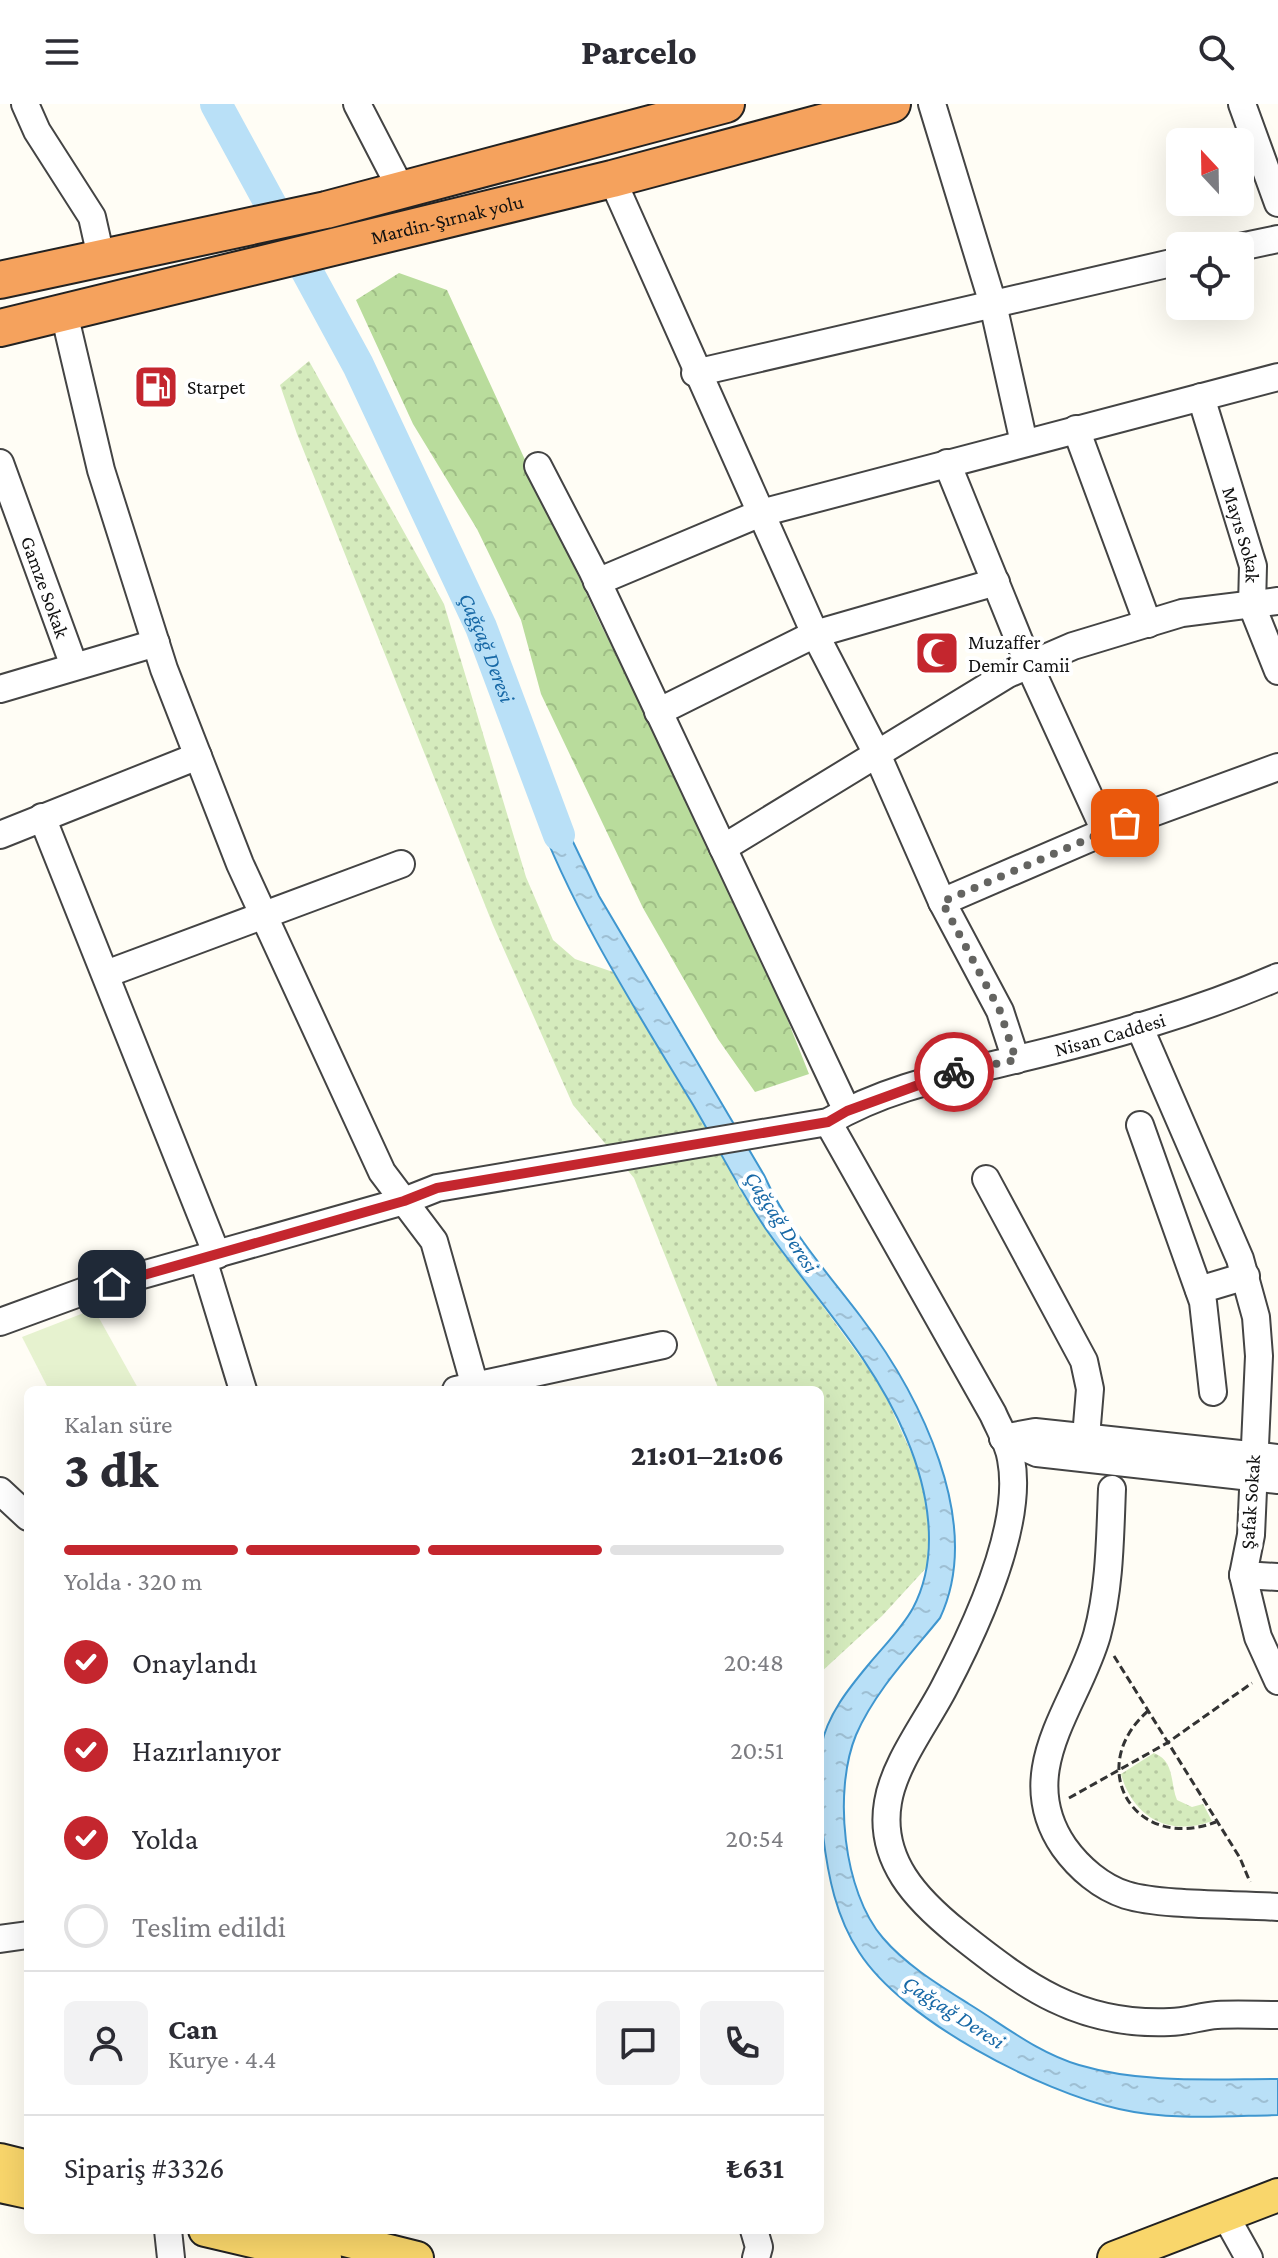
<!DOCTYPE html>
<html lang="tr">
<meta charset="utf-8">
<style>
:root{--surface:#fff;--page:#f2f2f3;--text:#2b2b33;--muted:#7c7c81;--line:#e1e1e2;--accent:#c4262e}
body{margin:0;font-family:"Crimson Pro",serif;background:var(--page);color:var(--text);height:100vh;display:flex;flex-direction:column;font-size:30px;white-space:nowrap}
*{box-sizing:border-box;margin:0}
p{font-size:26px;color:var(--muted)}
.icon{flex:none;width:44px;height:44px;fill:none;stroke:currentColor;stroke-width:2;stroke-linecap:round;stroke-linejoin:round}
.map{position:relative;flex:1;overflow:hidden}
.drawer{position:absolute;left:24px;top:1282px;width:800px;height:848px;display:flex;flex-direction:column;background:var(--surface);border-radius:12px;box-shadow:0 8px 32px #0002}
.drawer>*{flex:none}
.needle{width:52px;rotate:338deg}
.controls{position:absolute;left:1166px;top:24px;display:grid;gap:16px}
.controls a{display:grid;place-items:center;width:88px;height:88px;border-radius:12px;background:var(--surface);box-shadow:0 8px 32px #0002;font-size:40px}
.pin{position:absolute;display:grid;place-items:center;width:68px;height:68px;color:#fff;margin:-34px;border-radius:16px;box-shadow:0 4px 12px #0006}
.courier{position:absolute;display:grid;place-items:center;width:80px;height:80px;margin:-40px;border:6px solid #c4262e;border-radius:50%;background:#fff;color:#222;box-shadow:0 2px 10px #0007}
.headline em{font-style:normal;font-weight:800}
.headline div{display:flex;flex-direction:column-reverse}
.headline{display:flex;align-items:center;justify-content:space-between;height:136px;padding:0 40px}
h1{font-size:52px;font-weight:800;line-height:60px}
.bar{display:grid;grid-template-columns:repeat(4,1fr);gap:12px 8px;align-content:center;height:96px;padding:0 40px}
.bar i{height:10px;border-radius:6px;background:var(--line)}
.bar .current{background:var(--accent)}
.bar p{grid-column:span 4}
.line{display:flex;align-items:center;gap:20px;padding:0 40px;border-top:2px solid var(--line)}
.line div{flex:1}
.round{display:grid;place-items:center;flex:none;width:84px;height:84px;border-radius:12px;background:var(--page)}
ol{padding:0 40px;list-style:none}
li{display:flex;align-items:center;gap:24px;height:88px}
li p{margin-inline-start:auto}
li .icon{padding:8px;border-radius:50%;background:var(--accent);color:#fff;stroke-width:4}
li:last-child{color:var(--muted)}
li i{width:44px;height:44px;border:4px solid var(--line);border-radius:50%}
header{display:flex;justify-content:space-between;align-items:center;height:104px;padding:0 40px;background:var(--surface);font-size:36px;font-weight:800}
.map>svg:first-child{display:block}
</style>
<header><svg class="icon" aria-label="menu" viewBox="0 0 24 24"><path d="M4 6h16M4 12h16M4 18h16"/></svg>Parcelo<svg class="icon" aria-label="search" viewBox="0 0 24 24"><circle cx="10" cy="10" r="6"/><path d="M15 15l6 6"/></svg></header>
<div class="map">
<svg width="1278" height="2154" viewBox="0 0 1278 2154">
<defs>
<pattern id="forest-crowns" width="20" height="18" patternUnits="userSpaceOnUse" patternTransform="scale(2)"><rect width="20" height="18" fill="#b9dc9c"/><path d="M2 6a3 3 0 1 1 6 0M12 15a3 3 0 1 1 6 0" fill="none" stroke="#9ebc85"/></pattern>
<pattern id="park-dots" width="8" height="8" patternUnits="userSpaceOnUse" patternTransform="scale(2)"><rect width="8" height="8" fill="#d5ebbd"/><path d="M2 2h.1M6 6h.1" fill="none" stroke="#b6c8a1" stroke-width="1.8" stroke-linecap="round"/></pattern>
<pattern id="water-ripples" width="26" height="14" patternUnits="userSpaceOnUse" patternTransform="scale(2)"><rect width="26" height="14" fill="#b9e0f7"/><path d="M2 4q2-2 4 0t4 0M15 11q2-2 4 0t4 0" fill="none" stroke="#9ebfd3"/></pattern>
</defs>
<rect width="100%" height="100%" fill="#fffdf5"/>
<polygon fill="url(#forest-crowns)" points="399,169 447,186 599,517 745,808 809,970 755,988 718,935 643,804 541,590 521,516 477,425 413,320 356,196"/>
<g fill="url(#park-dots)">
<polygon points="309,257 444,500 526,773 553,836 575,855 613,868 765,1123 881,1282 919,1366 929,1418 927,1463 882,1512 820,1569 820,1286 719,1286 634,1074 573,1001 493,821 297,330 280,281"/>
<path d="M1154 1649C1175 1657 1170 1679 1177 1696L1192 1703 1203 1700 1212 1717C1170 1733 1133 1714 1121 1670Z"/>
</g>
<polygon fill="#e6f2cf" points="94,1205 139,1286 49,1286 22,1233"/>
<path fill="url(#water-ripples)" stroke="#3f96cf" stroke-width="2" d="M542 691 552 694 599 792 764 1071C788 1125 826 1167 861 1213 919 1290 985 1418 940 1514 910 1551 875 1587 856 1631 833 1687 843 1788 883 1834 906 1861 939 1881 969 1900 1005 1922 1038 1949 1079 1961 1143 1980 1213 1975 1278 1975V2011C1226 2012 1171 2017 1119 2005 1040 1987 903 1917 859 1848 836 1813 828 1772 823 1731 819 1704 816 1670 821 1643 827 1611 849 1584 869 1560 884 1542 902 1524 913 1504 941 1451 928 1385 906 1333 874 1256 816 1195 768 1128 740 1088 717 1041 692 999 634 903 573 808 534 703Z"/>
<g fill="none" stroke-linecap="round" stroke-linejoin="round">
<path stroke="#b9e0f7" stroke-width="32" id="s1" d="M216 0 358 261 481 523 559 731"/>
<g stroke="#444" stroke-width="30">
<g id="minor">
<polyline points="25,0 37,27 92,113 101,153"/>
<polyline points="357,0 402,87"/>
<polyline points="932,0 993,200 1024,339"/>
<polyline points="1242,0 1278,99"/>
<polyline points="612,75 815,530 876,648 942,798 1000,907 1016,956"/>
<polyline points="1240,143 1278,135"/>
<polyline points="64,209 101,366 164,565 240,760 382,1068 434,1137 476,1286"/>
<polyline points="695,269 1180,157"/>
<path id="s2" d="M1201 293 1253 462 1252 502 1278 567"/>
<polyline points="1076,325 1148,520"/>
<path id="s3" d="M0 359 74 562"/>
<polyline points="947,359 1029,561 1105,727"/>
<polyline points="538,362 592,466 847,1007"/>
<polyline points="597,478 761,409 1278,273"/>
<polyline points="0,585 156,539"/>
<polyline points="658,608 815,530 996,478"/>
<polyline points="42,713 217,1151"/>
<polyline points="0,731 198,652"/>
<polyline points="723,744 1008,570 1073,542 1182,509 1278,497"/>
<polyline points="942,798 1125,719 1278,663"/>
<polyline points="106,870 401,760"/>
<polyline points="1139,922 1240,1155 1256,1213 1259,1252 1251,1431 1243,1471 1258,1533 1278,1577"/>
<path d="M828 1018 993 1310C999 1324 1009 1340 1011 1355 1024 1422 975 1525 944 1584 927 1617 894 1660 888 1698 878 1756 917 1796 958 1829 1025 1882 1078 1922 1170 1918 1186 1918 1201 1912 1217 1911 1237 1910 1258 1911 1278 1911"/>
<polyline points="1140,1021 1203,1198 1213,1288"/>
<polyline points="986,1075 1084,1257 1090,1285 1086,1333"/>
<polyline points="203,1155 243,1286"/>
<polyline points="1199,1186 1246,1172"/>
<path id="s4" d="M0 1218 82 1188 404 1097 437 1084 828 1018C886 983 953 971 1018 955 1105 934 1195 909 1278 873"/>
<polyline points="456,1286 663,1241"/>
<polyline points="1003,1334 1037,1349 1278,1376"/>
<polyline points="1003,1334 1035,1328 1278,1354"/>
<path d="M1112 1385C1110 1434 1110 1483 1097 1531 1077 1602 1012 1667 1064 1743 1079 1764 1101 1783 1126 1791 1162 1802 1237 1800 1278 1803"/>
<polyline points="0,1387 28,1413"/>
<polyline points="1243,1471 1278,1473"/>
<polyline points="0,1835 28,1831"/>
<polyline points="1225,2111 1249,2154"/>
<polyline points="168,2126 171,2154"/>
<polyline points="754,2126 759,2143 756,2154"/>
</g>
</g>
<g stroke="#222" stroke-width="36">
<g id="major">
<polyline points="0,2056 28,2063"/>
<polyline points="0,2082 28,2088"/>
<polyline points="205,2126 325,2154"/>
<polyline points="305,2126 417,2154"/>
<polyline points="1114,2154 1278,2091"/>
</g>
</g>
<g stroke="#222" stroke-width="40">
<g id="highway">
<polyline points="0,176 326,106 726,0"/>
<path id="s5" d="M0 224 612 75 892 0"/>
</g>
</g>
<g stroke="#333" stroke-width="3" stroke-dasharray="8 4" stroke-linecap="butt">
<polyline points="1114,1552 1240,1754 1250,1778"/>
<path d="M1148 1607C1084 1663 1134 1749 1216 1718"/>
<polyline points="1069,1694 1167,1639 1252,1579"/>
</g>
<use href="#minor" stroke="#fff" stroke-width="26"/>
<use href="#major" stroke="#f9d66b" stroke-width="32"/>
<use href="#highway" stroke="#f5a25d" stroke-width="36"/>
</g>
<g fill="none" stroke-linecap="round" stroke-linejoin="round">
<polyline stroke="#646461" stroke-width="8" stroke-dasharray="0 14.4" points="954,968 1016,956 1000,907 942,798 1125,719"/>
<polyline stroke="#c4262e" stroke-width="10" points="112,1180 404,1097 437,1084 828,1018 847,1007 954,968"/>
</g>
<defs>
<g id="fuel-square" transform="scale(2.3)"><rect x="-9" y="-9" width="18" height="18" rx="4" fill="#c4262e" stroke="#fff"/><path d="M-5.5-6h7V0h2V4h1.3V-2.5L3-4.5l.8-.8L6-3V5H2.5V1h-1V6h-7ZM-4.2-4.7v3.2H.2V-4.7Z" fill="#fff"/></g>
<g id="mosque-square" transform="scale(2.3)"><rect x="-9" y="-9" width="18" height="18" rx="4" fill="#c4262e" stroke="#fff"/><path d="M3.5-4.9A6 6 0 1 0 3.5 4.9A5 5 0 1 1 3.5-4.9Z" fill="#fff"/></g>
</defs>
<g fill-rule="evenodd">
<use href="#fuel-square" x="156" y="283"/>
<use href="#mosque-square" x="937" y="549"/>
</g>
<g text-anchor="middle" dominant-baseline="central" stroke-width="8" stroke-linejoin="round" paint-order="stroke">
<g font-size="20" fill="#111" stroke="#fff">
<text stroke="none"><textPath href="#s5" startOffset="460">Mardin-Şırnak yolu</textPath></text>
<text stroke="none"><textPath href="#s2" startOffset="144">Mayıs Sokak</textPath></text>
<text stroke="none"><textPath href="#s3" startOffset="132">Gamze Sokak</textPath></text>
<text stroke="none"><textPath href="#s4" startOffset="1150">Nisan Caddesi</textPath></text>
<text transform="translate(1250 1398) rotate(-86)">Şafak Sokak</text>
</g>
<g font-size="20" fill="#111" stroke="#fff" text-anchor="start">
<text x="187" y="283">Starpet</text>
<text x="968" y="538">Muzaffer<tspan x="968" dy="23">Demir Camii</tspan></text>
</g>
<g font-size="22" font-style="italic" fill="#1768a6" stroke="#fff">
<text stroke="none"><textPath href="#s1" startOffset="608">Çağçağ Deresi</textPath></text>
<text transform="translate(782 1118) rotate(57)">Çağçağ Deresi</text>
<text transform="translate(954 1908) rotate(33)">Çağçağ Deresi</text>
</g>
</g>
</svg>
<div class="controls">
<a><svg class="needle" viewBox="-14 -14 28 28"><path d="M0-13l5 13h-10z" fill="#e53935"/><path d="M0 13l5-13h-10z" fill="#7c7c81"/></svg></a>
<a><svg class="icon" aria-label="locate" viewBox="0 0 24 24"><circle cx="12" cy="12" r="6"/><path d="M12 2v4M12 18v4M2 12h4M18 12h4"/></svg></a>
</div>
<div class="pin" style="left:1125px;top:719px;background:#ea580c"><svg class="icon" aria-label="bag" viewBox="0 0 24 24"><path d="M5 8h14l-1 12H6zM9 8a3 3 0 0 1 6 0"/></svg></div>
<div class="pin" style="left:112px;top:1180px;background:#1f2937"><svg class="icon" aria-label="home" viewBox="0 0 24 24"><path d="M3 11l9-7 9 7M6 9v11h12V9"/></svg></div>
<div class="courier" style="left:954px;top:968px"><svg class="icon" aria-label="bike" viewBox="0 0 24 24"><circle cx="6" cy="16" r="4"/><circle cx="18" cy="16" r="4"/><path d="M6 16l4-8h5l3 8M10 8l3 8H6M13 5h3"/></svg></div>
<section class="drawer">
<div class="headline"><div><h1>3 dk</h1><p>Kalan süre</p></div><em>21:01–21:06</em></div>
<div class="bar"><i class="current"></i><i class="current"></i><i class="current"></i><i></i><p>Yolda · 320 m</p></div>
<ol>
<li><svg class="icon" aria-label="check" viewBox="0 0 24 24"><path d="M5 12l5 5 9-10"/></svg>Onaylandı<p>20:48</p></li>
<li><svg class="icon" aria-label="check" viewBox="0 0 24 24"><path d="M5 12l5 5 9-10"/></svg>Hazırlanıyor<p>20:51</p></li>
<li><svg class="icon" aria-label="check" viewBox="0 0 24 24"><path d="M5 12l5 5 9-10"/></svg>Yolda<p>20:54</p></li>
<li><i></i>Teslim edildi</li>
</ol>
<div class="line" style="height:144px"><a class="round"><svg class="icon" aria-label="person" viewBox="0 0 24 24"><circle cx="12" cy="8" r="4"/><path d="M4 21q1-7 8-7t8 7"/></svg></a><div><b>Can</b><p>Kurye · 4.4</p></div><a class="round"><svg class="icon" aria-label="chat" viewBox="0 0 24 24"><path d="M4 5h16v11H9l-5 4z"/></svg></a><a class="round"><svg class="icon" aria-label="phone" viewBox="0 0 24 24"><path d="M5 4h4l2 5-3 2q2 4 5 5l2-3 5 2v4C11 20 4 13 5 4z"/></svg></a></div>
<div class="line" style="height:104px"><div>Sipariş #3326</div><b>₺631</b></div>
</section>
</div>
